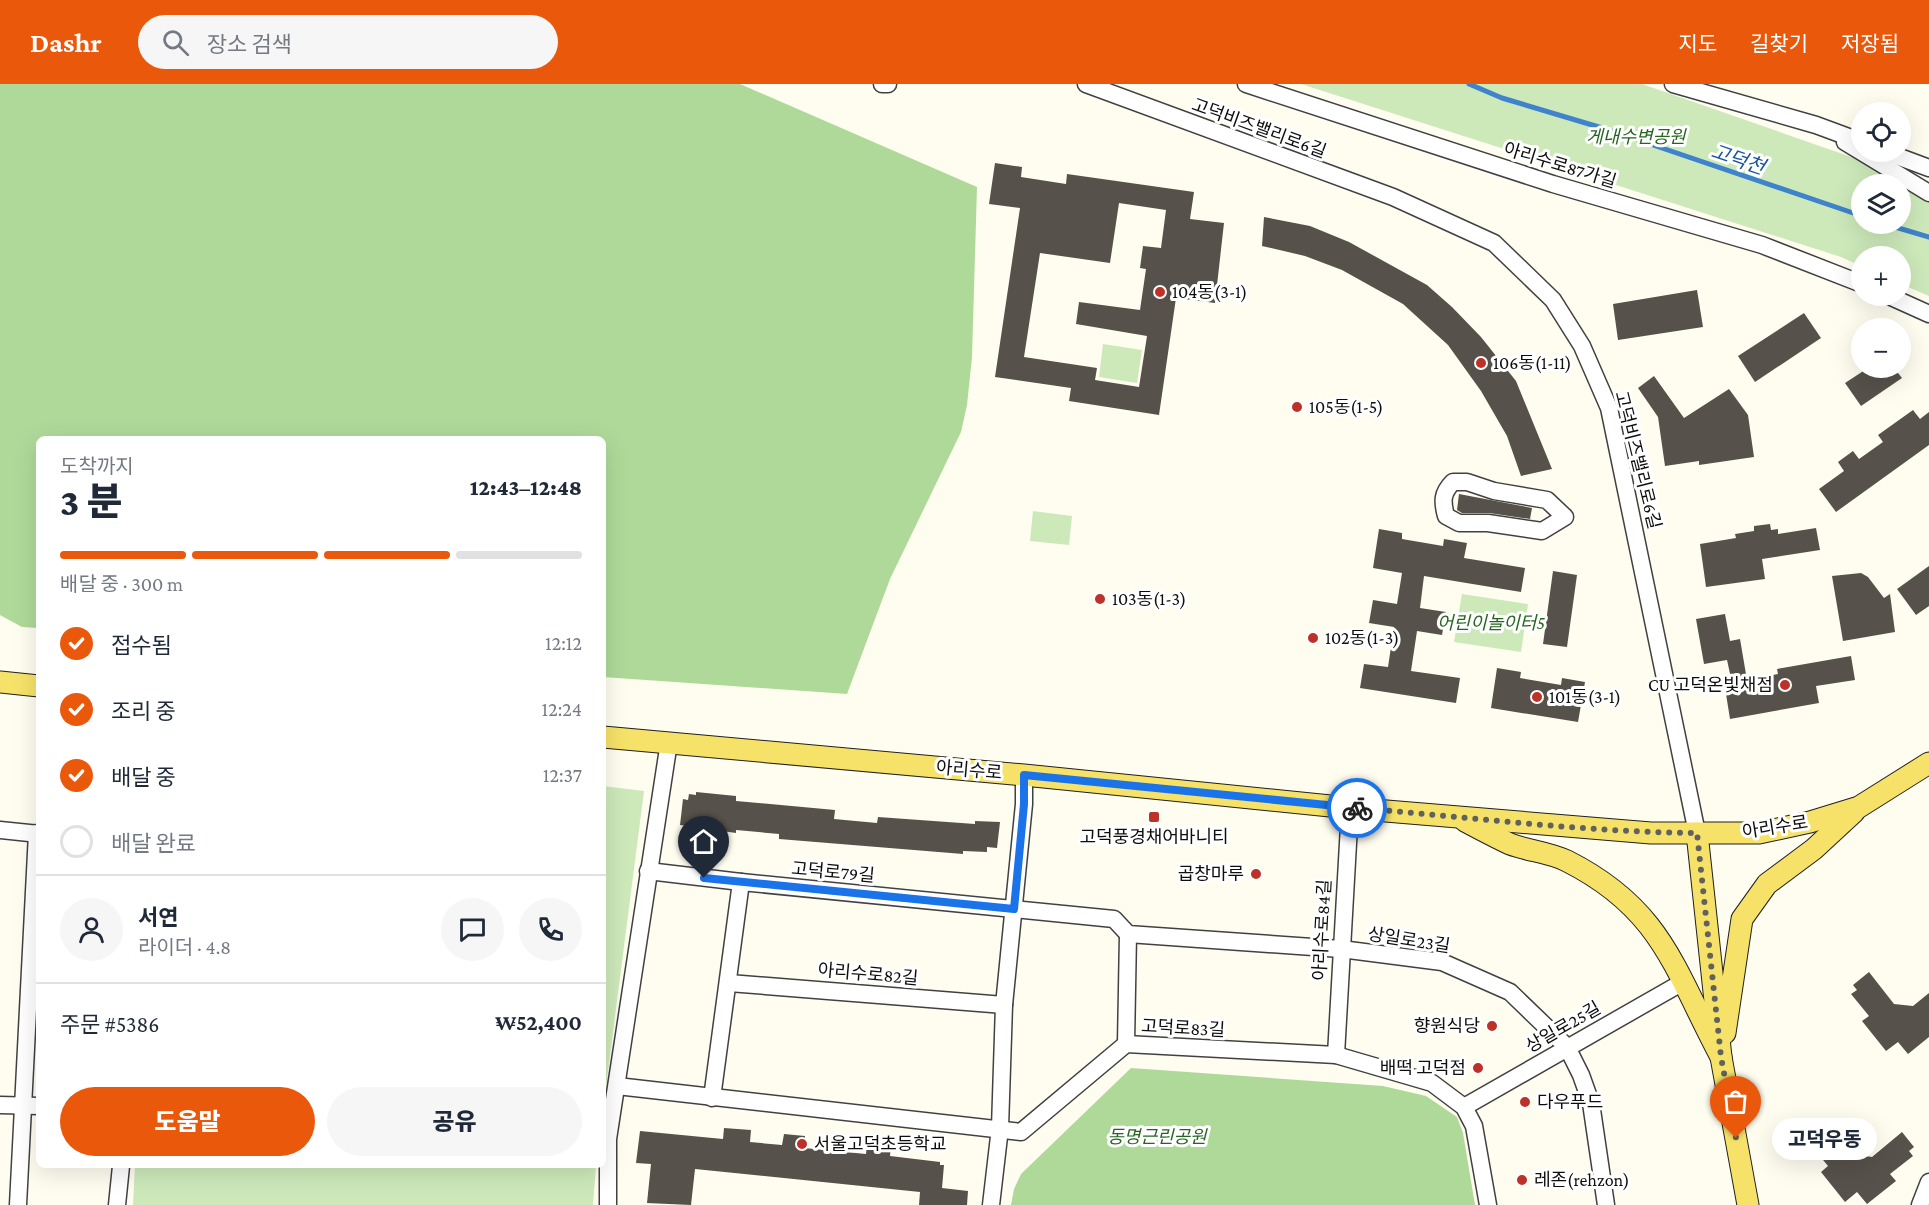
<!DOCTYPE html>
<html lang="ko">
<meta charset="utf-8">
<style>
:root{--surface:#fff;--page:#f6f6f7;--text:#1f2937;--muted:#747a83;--line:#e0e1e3;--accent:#ea580c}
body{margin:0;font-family:"Crimson Pro","Noto Sans KR",serif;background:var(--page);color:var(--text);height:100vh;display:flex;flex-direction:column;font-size:22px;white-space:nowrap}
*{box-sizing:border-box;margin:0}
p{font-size:20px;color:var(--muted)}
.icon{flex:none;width:33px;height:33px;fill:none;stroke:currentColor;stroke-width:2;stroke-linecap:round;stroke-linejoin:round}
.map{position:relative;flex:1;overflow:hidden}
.drawer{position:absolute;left:36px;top:352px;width:570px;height:732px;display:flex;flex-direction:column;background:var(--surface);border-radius:9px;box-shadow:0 6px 24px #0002}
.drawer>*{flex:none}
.controls{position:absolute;left:1851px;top:18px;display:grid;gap:12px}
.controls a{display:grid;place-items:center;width:60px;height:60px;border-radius:50%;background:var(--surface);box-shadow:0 6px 24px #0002;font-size:30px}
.pin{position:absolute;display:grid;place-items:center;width:51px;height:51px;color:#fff;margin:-62px -26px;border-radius:50% 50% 50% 0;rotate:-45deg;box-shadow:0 0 6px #0007}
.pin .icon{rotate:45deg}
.courier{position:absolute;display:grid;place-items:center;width:60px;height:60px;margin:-30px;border:4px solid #1a73e8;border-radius:50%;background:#fff;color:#222;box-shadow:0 2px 8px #0007}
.bubble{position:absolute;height:42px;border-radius:21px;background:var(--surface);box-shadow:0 6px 24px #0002;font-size:20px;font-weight:800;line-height:42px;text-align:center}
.headline em{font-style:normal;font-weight:800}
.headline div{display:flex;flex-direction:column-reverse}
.headline{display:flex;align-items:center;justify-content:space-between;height:102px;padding:0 24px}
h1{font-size:39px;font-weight:800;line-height:45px}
.bar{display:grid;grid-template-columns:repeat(4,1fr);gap:9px 6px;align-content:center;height:72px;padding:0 24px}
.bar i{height:8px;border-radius:4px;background:var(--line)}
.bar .on{background:var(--accent)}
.bar p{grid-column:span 4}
.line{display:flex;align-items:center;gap:15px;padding:0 24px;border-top:2px solid var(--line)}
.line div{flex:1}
.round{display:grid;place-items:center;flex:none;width:63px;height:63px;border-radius:32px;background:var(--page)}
ol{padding:0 24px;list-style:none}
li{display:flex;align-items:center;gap:18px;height:66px}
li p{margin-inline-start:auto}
li .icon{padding:6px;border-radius:50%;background:var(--accent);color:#fff;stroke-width:4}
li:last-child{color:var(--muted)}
li i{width:33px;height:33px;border:3px solid var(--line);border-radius:50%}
.primary-button{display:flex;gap:12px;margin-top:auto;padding:12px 24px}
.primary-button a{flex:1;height:69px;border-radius:36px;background:var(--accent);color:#fff;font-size:24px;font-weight:800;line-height:69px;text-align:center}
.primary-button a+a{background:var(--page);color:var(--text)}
header{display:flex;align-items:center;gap:36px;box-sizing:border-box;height:84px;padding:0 30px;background:var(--accent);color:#fff}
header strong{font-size:28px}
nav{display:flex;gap:33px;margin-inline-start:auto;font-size:21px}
.search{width:420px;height:54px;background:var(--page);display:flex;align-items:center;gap:15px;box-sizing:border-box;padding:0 21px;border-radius:33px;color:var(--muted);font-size:22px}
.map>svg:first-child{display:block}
</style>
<header>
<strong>Dashr</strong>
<div class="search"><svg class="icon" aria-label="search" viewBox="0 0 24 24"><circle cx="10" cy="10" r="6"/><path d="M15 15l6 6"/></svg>장소 검색</div>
<nav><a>지도</a><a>길찾기</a><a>저장됨</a></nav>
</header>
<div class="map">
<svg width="1929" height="1121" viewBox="0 0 1929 1121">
<rect width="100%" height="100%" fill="#fffdf0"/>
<g fill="#cde9ba" fill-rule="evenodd">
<path d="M1301 0H1642L1929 100V212L1901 200 1900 172H1862L1861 182 1841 173ZM1862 100H1900V140H1862Z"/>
<polygon points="1103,260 1142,266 1137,299 1099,293"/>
<polygon points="1033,427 1072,432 1069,461 1030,457"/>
<polygon points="1462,510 1528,520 1521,568 1454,558"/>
<polygon points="603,702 644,707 603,1026"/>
<polygon points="135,1082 596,1082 593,1121 133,1121"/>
</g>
<g fill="#afd999">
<polygon points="0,0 740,0 977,103 972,273 967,321 961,348 890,495 847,610 603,593 603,356 39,356 39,544 22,543 0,531"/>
<polygon points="1131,984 1383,1002 1426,1012 1457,1033 1463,1049 1475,1121 1011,1121 1014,1105 1021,1090"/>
</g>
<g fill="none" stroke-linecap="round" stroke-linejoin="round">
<g stroke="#3e83cb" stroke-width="5">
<polyline points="1469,0 1502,14 1609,46 1862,132"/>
<polyline points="1885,140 1929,153"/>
</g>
</g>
<g fill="#57514b" fill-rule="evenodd">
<path d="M995 79 1022 83 1021 93 1066 100 1067 90 1194 108 1190 135 1224 139 1215 219 1176 214 1159 331 1069 317 1071 304 995 293 1020 124 989 120ZM1119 119 1166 126 1161 164 1143 162 1140 184 1146 185 1140 226 1079 218 1076 240 1147 252 1139 303 1095 296 1097 284 1024 273 1040 169 1110 179Z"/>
<polygon points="1264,133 1310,142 1349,158 1427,201 1452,223 1481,253 1516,297 1552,385 1521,392 1507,352 1481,307 1448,261 1403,220 1342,186 1305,172 1262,162"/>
<polygon points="1697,206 1703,243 1618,256 1613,220"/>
<polygon points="1804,229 1821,254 1755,298 1738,272"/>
<polygon points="1868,284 1894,284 1902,294 1861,322 1845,299"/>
<polygon points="1654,292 1684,334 1729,305 1748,331 1754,373 1699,381 1699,377 1665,382 1658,333 1638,304"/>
<polygon points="1913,326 1920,335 1929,328 1929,361 1836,428 1819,405 1844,387 1838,378 1853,367 1859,375 1883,358 1878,351"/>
<polygon points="1459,410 1532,424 1530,435 1489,429 1462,429 1457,426"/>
<polygon points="1770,440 1771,446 1778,445 1778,450 1816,444 1820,466 1762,475 1765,495 1706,503 1700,460 1736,454 1735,450 1754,447 1754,442"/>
<polygon points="1379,445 1402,449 1402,455 1443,462 1444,455 1467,459 1464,474 1525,484 1521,508 1424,492 1420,524 1446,528 1442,551 1417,547 1411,587 1460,594 1456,619 1360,604 1364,580 1388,583 1394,543 1369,539 1373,516 1397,520 1402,489 1373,484"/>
<polygon points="1929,482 1929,522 1916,531 1897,505"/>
<polygon points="1553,487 1577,491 1567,563 1543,560"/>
<polygon points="1861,489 1868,493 1884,514 1890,510 1895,548 1843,557 1832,492"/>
<polygon points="1725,530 1730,557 1740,555 1747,596 1778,590 1777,585 1851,572 1855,596 1816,602 1819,619 1730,635 1726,610 1734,608 1727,576 1704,580 1696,535"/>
<polygon points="1497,584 1521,588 1520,594 1561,601 1562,594 1585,598 1578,638 1491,624"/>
<polygon points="696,708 736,712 736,717 835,726 834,735 877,739 878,733 975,740 975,737 1000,738 997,764 987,763 987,768 963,767 963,770 779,755 779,750 736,746 736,749 680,741 683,715 688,716 689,710 696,711"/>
<polygon points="1869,888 1894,920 1913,922 1929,909 1929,953 1908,970 1898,958 1886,967 1862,937 1869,932 1851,910 1857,906 1853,901"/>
<polygon points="1827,1039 1853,1070 1872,1073 1902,1048 1914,1063 1909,1067 1913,1072 1890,1090 1896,1097 1867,1120 1857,1108 1845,1118 1821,1088 1828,1082 1810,1060 1815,1056 1812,1051"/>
<polygon points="724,1044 751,1046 750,1058 782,1061 784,1050 805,1052 804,1064 866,1070 867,1060 891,1062 890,1072 940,1078 940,1081 944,1081 942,1104 968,1107 967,1121 919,1121 920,1108 695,1085 691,1121 647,1119 651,1080 636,1079 640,1047 723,1055"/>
</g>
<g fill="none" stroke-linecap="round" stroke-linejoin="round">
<g stroke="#414141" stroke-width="19">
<g id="minor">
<polyline points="882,0 888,0"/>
<polyline points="1086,0 1393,113 1494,159 1553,216 1582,262 1609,324 1697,749"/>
<polyline points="1246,0 1553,100 1762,161 1862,200"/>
<polyline points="1673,0 1816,41 1862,58"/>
<polyline points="1845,58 1929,109"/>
<polyline points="1886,68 1929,84"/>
<polyline points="1889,212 1929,230"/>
<path d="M1453 398H1467L1494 407 1547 416 1565 433 1542 447 1488 439H1459L1446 432C1442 417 1442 409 1453 398Z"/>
<polyline points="0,746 39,750"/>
<polyline points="648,787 741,798 1114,835 1128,850 1341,865 1442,878 1510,908 1567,963 1581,991 1591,1019 1606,1121"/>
<polyline points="729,899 1004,921"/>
<polyline points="1126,960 1128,850"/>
<polyline points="1336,971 1350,724"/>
<polyline points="617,1002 1021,1048 1126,960 1336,971 1432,999 1464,1023 1474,1042 1488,1121"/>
<polyline points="712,1014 741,798"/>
<polyline points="0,1021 39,1022"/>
<polyline points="1464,1023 1683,898"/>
<polyline points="18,1121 37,749"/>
<polyline points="117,1121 121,1082"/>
<polyline points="608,1121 608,1055 669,658"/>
<polyline points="991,1121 1000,1044 1004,921 1024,720 1024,691"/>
<polyline points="1920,1121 1929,1098"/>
</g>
</g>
<g stroke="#1f1f1f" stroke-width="23">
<g id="major">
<polyline points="0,598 39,602"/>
<polyline points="603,653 1024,691 1350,724 1651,749 1759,749 1810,738 1859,723 1929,679"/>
<path d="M1465 737C1480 745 1495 753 1510 760 1528 767 1549 768 1567 777 1662 825 1674 885 1721 973"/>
<polyline points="1697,749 1721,973 1748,1121"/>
<polyline points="1725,949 1742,835 1767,800 1814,765 1854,728"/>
</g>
</g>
<use href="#minor" stroke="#fff" stroke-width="16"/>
<use href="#major" stroke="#f6e269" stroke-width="21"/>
</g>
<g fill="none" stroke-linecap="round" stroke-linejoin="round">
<path stroke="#62625d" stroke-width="6" stroke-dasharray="0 10.8" d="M1357 724C1470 733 1583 748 1697 749L1721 973 1736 1054"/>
<polyline stroke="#1a73e8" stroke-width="8" points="704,794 1014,825 1024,720 1024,691 1357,724"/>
</g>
<g fill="#bc3128" stroke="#fff" stroke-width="2">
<circle cx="1160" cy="208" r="6"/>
<circle cx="1481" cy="279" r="6"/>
<circle cx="1297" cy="323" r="6"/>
<circle cx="1100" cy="515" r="6"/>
<circle cx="1313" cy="554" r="6"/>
<circle cx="1785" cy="601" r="6"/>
<circle cx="1537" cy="613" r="6"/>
<rect x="1148" y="727" width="12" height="12" rx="3"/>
<circle cx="1256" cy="790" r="6"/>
<circle cx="1492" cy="942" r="6"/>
<circle cx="1478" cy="984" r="6"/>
<circle cx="1525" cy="1018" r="6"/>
<circle cx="802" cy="1060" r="6"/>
<circle cx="1522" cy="1096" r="6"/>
</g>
<g text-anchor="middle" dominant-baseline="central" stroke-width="6" stroke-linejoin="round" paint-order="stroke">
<g font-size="18" fill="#0e0e0e" stroke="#fff">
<text transform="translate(1259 44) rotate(20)">고덕비즈밸리로6길</text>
<text transform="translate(1560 81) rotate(17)">아리수로87가길</text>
<text transform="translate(1638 376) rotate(76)">고덕비즈밸리로6길</text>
<text transform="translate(969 686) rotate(5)">아리수로</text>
<text transform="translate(1775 743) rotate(-9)">아리수로</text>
<text transform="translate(833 788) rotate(5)">고덕로79길</text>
<text transform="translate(1322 846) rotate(-87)">아리수로84길</text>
<text transform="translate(1409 856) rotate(9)">상일로23길</text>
<text transform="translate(868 890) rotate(5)">아리수로82길</text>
<text transform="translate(1563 943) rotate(-30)">상일로25길</text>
<text transform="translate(1183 944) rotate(3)">고덕로83길</text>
</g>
<g font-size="18" font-style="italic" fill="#26651f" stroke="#fff">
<text x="1636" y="53">게내수변공원</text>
<text x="1491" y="539">어린이놀이터5</text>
<text x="1157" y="1053">동명근린공원</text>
</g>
<g font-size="18" fill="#0e0e0e" stroke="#fff" text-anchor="start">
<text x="1172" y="208">104동(3-1)</text>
<text x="1493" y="279">106동(1-11)</text>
<text x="1309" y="323">105동(1-5)</text>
<text x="1112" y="515">103동(1-3)</text>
<text x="1325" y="554">102동(1-3)</text>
<text x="1773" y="601" text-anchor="end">CU 고덕온빛채점</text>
<text x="1549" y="613">101동(3-1)</text>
<text x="1154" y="753" text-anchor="middle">고덕풍경채어바니티</text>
<text x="1244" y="790" text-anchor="end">곱창마루</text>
<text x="1480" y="942" text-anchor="end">향원식당</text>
<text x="1466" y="984" text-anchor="end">배떡 고덕점</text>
<text x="1537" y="1018">다우푸드</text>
<text x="814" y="1060">서울고덕초등학교</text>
<text x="1534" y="1096">레존(rehzon)</text>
</g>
<g font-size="20" font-style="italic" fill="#19569e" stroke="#fff">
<text transform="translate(1738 75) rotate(19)">고덕천</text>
</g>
</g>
</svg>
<div class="controls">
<a><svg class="icon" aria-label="locate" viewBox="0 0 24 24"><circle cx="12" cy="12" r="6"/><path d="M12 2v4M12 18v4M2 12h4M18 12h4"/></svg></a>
<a><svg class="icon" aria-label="layers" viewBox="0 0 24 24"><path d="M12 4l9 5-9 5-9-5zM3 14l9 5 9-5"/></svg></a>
<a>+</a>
<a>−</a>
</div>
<div class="pin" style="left:1736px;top:1054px;background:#ea580c"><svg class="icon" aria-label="bag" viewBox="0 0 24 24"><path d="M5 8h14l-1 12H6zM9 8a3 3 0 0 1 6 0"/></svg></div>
<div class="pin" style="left:704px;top:794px;background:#1f2937"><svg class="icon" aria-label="home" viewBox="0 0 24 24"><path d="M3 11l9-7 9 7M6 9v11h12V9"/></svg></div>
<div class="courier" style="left:1357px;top:724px"><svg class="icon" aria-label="bike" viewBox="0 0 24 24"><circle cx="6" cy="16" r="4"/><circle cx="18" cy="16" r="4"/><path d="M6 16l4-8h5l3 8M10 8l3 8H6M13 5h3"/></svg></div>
<div class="bubble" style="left:1772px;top:1034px;width:105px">고덕우동</div>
<section class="drawer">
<div class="headline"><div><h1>3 분</h1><p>도착까지</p></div><em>12:43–12:48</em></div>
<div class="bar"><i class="on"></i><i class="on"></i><i class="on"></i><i></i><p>배달 중 · 300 m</p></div>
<ol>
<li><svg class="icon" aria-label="check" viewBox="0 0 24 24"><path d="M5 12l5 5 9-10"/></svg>접수됨<p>12:12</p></li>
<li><svg class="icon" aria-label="check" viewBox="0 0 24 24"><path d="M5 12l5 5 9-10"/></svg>조리 중<p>12:24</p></li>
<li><svg class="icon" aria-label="check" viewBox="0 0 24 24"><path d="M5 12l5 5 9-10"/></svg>배달 중<p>12:37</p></li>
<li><i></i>배달 완료</li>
</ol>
<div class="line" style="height:108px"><a class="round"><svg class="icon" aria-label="person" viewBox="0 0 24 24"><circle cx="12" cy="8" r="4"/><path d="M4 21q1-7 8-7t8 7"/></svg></a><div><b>서연</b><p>라이더 · 4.8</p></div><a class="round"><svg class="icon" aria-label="chat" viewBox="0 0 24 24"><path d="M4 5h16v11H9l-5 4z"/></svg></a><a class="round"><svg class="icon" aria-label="phone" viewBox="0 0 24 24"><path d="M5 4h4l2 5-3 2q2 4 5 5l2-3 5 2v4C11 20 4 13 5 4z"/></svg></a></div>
<div class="line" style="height:78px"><div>주문 #5386</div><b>₩52,400</b></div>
<div class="primary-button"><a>도움말</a><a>공유</a></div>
</section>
</div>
